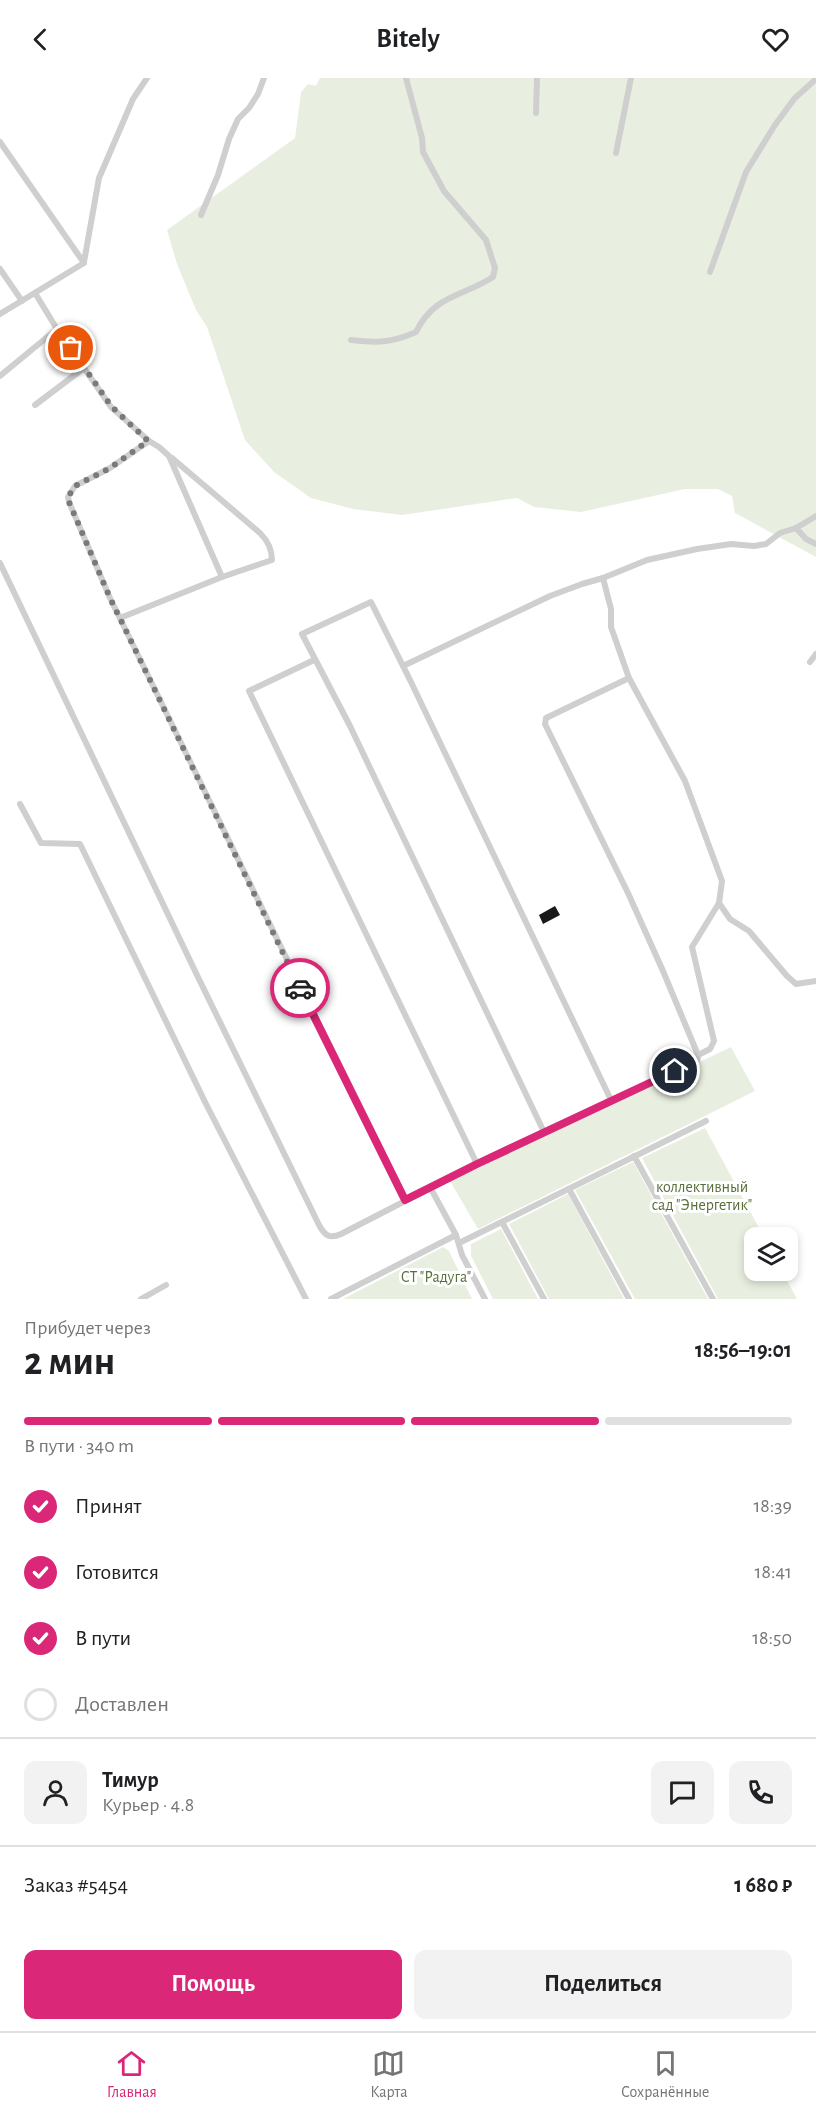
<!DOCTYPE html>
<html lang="ru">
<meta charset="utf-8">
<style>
:root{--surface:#fff;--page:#f2f2f2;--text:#202124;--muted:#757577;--line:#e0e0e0;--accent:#db2777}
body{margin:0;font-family:"Alegreya Sans",sans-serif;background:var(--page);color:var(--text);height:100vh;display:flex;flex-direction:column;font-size:22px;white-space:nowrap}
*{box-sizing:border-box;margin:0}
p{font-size:20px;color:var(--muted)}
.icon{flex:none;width:33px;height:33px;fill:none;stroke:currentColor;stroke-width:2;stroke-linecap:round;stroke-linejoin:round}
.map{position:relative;height:1221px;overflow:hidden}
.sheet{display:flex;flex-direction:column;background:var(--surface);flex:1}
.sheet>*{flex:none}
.controls{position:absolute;left:744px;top:1149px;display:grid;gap:12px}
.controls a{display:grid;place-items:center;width:54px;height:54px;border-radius:12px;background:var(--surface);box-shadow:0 3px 9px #0003;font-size:30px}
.pin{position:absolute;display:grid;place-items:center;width:51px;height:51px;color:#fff;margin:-26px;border:3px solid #fff;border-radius:50%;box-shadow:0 2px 6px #0007}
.courier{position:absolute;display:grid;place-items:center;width:60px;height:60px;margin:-30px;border:4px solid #db2777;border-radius:50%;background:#fff;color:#222;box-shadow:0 2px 8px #0007}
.overview em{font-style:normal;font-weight:600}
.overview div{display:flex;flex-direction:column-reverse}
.overview{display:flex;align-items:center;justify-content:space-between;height:102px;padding:0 24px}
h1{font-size:39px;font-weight:600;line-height:45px}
.bar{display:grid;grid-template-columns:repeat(4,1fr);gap:9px 6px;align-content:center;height:72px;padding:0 24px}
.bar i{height:8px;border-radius:4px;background:var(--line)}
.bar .selected{background:var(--accent)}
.bar p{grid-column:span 4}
.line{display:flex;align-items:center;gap:15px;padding:0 24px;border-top:2px solid var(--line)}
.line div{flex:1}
.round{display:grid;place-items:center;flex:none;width:63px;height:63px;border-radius:12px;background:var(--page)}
ol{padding:0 24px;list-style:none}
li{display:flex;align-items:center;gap:18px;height:66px}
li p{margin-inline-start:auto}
li .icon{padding:6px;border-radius:50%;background:var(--accent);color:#fff;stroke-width:4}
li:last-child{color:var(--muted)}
li i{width:33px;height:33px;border:3px solid var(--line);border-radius:50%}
.button{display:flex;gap:12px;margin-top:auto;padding:12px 24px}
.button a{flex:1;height:69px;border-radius:12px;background:var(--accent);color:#fff;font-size:24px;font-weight:600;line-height:69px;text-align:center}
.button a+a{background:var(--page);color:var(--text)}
header{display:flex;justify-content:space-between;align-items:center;height:78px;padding:0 24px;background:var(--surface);font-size:27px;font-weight:600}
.tab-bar{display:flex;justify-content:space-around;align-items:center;height:84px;border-top:2px solid var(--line);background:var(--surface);font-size:16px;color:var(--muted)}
.tab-bar a{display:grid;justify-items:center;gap:3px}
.tab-bar .selected{color:var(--accent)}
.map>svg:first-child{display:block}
</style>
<header><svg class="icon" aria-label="back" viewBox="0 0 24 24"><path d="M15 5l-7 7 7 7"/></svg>Bitely<svg class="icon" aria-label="heart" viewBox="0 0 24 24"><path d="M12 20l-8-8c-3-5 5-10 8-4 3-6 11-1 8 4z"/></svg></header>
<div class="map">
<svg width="816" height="1221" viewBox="0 0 816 1221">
<rect width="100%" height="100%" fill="#fff"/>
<g fill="#e9efe0">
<polygon points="320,0 816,0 816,479 735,435 732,418 718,411 685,411 581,434 534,429 517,420 402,437 353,431 311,420 274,394 245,362 207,249 196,232 177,186 167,152 295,60 301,14 308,6 316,8"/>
<polygon points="731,969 755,1013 478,1151 450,1103"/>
<polygon points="705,1050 764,1159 754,1160 754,1192 782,1193 797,1221 718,1221 642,1080"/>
<polygon points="633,1084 708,1221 635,1221 575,1112"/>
<polygon points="568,1116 624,1221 549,1221 509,1146"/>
<polygon points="501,1151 538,1221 493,1221 471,1178 471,1166"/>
<polygon points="443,1169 449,1173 472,1221 343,1221"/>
</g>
<polygon fill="#191919" points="555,828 560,837 543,846 539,837"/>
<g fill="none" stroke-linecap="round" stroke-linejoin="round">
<g stroke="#cfcfcf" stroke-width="6">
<polyline points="536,35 537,0"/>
<polyline points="0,64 84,185 0,236"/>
<polyline points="616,75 631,0"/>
<polyline points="201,137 218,97 229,61 238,41 249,30 258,16 264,0"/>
<polyline points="84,184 99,100 133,21 147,0"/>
<polyline points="0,191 22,223"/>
<polyline points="710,194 746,94 775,47 794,21 816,1"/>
<polyline points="35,215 57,251 111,329 149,363 159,369 169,378 222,499 120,540"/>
<path d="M351 262C378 265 391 265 416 254 434 217 462 219 493 199L495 190 486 162 444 113 423 74 422 60 406 0"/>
<polyline points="0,298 57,251"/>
<polyline points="35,327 84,290"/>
<polyline points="149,363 110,390 75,408 68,419 69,424 110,520 405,1122"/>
<path d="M172 380 260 455C268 463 272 471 272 482L222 499"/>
<polyline points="796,450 806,461 816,466"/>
<path d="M0 485 196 895 319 1147C325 1158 330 1161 341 1156L477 1086 697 983 698 977 663 893 628 815 545 646 546 640 629 600"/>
<polyline points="603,500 611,531 611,549 629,600 685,703 722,803 719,825 692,869 714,963 710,971 698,977"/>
<polyline points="314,582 249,613 477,1086"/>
<polyline points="810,584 816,576"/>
<polyline points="403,588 550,518 582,506 603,500 647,482 697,471 731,466 754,468 766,466 780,455 796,450 816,438"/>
<polyline points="20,726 41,765 80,766 206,1026 306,1221"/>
<polyline points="719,825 730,841 749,853 787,898 796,906 816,903"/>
<polyline points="544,1054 350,648 302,556 371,524 411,604 611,1022"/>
<polyline points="634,1078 713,1221"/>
<polyline points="430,1109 456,1157 462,1177 485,1221"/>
<polyline points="569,1111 629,1221"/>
<polyline points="502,1144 544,1221"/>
<polyline points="459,1165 706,1043"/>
<polyline points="141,1221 166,1207"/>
<polyline points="331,1221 456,1157"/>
</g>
</g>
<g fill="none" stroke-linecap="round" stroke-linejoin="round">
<polyline stroke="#7a7a7a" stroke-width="6" stroke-dasharray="0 10.8" points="71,270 111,328 148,363 110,390 75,408 68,419 69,424 110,520 300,910"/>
<polyline stroke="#db2777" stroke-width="8" points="300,910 405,1122 477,1086 675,993"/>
</g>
<g text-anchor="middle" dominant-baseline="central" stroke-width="6" stroke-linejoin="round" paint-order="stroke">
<g font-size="16" fill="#59703c" stroke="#fff">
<text x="702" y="1109">коллективный<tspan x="702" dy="18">сад "Энергетик"</tspan></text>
<text x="436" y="1199">СТ "Радуга"</text>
</g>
</g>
</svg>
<div class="controls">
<a><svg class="icon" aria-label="layers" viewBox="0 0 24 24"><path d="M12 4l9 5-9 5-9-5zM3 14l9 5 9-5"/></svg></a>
</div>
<div class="pin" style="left:71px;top:270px;background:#ea580c"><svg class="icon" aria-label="bag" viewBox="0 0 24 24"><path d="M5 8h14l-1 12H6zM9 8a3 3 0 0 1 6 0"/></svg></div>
<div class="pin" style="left:675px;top:993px;background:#1f2937"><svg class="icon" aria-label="home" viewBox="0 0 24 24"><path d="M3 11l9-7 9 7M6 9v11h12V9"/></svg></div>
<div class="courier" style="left:300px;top:910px"><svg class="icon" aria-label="car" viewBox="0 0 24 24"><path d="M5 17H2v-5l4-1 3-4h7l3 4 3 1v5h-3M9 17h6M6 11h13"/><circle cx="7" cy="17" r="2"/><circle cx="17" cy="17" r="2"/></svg></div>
</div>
<section class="sheet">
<div class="overview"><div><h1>2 мин</h1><p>Прибудет через</p></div><em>18:56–19:01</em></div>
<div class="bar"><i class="selected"></i><i class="selected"></i><i class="selected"></i><i></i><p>В пути · 340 m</p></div>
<ol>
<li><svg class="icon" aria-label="check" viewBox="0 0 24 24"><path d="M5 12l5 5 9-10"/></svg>Принят<p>18:39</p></li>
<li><svg class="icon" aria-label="check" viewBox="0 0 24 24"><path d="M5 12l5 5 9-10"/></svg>Готовится<p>18:41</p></li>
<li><svg class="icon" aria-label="check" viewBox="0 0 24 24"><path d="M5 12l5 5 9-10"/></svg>В пути<p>18:50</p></li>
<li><i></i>Доставлен</li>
</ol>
<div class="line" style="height:108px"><a class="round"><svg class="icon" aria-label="person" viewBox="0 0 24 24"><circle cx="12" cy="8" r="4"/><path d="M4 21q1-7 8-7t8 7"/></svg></a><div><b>Тимур</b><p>Курьер · 4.8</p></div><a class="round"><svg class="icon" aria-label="chat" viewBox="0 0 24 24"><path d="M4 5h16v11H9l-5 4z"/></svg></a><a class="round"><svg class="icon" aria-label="phone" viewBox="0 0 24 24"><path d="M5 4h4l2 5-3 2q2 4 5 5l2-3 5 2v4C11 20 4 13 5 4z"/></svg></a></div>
<div class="line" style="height:78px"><div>Заказ #5454</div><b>1 680 ₽</b></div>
<div class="button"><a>Помощь</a><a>Поделиться</a></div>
</section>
<nav class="tab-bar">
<a class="selected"><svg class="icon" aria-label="home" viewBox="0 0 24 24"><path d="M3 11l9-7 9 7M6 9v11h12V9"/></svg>Главная</a>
<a><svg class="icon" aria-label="map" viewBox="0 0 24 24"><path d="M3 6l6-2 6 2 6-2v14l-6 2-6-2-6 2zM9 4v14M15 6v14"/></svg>Карта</a>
<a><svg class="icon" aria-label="saved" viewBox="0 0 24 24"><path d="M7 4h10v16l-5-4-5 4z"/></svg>Сохранённые</a>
</nav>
